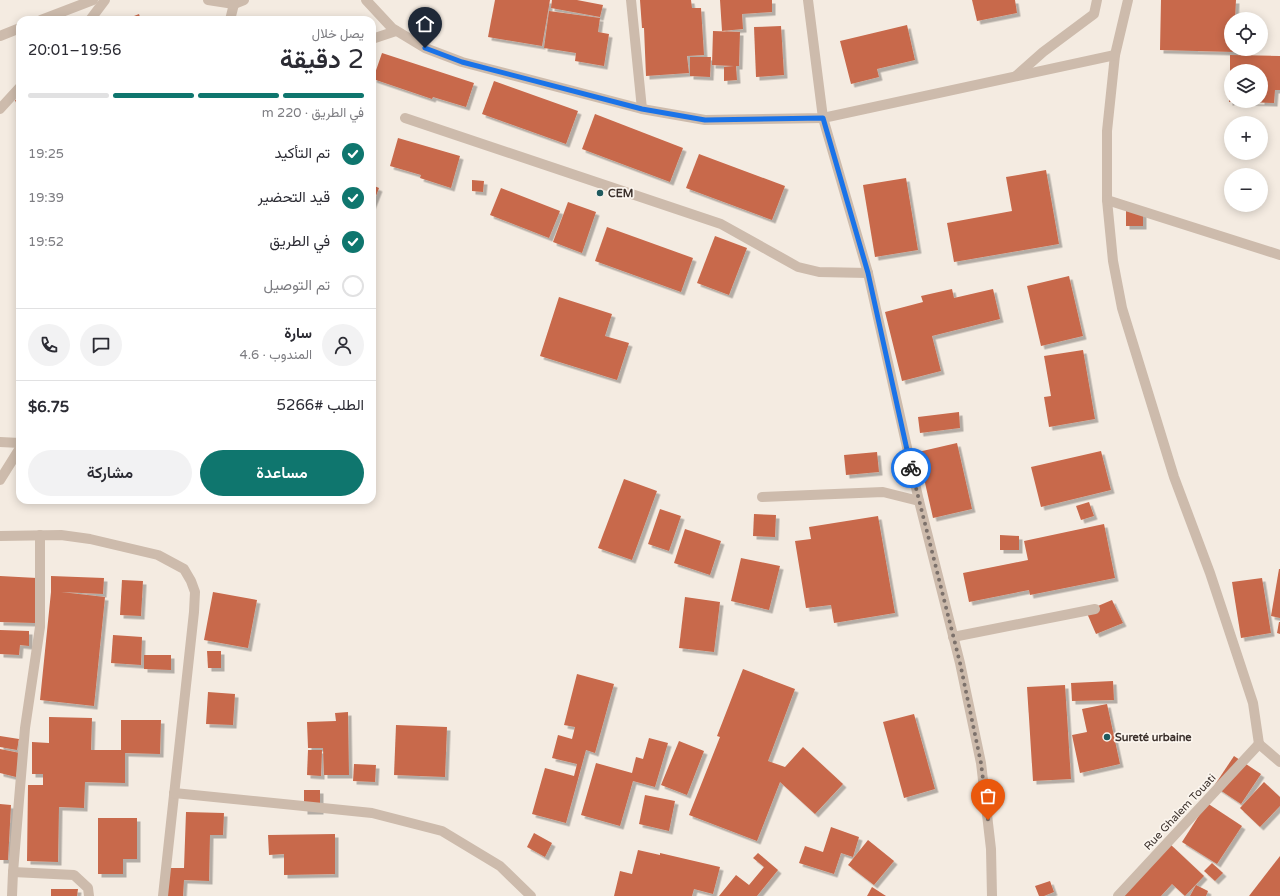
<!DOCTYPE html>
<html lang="ar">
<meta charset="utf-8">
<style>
:root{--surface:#fff;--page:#f2f2f3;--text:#2b2b33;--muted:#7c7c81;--line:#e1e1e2;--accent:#0f766e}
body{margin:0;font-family:"Varela Round",Vazirmatn,sans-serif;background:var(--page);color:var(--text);direction:rtl;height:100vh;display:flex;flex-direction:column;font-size:15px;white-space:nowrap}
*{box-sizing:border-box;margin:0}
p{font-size:13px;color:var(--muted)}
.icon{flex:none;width:22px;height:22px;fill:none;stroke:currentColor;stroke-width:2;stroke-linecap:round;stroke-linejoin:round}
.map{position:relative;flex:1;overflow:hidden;direction:ltr}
.sheet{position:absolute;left:16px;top:16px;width:360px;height:488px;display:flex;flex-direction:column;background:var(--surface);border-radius:12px;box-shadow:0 2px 10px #0003;direction:rtl}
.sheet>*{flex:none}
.controls{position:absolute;left:1224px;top:12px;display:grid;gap:8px}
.controls a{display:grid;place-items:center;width:44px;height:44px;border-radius:50%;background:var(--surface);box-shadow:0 2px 10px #0003;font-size:20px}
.pin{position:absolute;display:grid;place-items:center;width:34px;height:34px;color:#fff;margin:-41px -17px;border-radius:50% 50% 50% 0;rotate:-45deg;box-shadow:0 0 4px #0007}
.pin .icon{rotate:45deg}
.courier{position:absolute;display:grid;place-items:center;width:40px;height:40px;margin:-20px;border:3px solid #1a73e8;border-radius:50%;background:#fff;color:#222;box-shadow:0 1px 5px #0007}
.headline em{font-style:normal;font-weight:600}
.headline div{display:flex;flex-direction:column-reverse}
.headline{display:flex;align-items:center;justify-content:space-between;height:68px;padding:0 12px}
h1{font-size:26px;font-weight:600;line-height:30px}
.bar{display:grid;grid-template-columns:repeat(4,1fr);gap:6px 4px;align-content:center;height:48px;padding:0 12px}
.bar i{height:5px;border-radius:3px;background:var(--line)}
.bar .current{background:var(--accent)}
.bar p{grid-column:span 4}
.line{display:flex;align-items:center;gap:10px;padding:0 12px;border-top:1px solid var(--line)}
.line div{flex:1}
.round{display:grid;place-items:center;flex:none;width:42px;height:42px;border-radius:21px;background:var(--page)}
ol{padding:0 12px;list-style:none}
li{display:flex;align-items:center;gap:12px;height:44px}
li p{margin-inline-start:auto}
li .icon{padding:4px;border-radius:50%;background:var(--accent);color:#fff;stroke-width:4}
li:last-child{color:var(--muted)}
li i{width:22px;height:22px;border:2px solid var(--line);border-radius:50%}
.primary-button{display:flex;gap:8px;margin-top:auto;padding:8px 12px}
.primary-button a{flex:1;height:46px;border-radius:24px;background:var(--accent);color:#fff;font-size:16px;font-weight:600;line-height:46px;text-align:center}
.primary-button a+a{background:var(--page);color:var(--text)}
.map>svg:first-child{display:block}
</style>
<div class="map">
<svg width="1280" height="896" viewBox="0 0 1280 896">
<defs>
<filter id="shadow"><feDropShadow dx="3.5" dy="3.5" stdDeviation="0" flood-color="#0004"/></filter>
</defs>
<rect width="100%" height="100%" fill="#f4ebe1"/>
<g fill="#c8694b" filter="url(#shadow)">
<polygon points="495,0 550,0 542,46 488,37"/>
<polygon points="552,0 577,0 603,5 600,17 551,8"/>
<polygon points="640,0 691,0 692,8 701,8 704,55 687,56 689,73 646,76 644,28 642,28"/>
<polygon points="720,0 772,0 772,12 742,14 743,29 722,31"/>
<polygon points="972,0 1015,0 1017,13 977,21"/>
<polygon points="1161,0 1236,0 1235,19 1231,19 1231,49 1235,49 1235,52 1160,50"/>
<polygon points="549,11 600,18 598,32 609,34 604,66 575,61 576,53 544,48"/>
<polygon points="139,14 141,20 124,20"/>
<polygon points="907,25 915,60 877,69 879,77 851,84 840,41"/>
<polygon points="781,26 784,75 756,77 754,27"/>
<polygon points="713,31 740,32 739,66 736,66 737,80 724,81 724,67 734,66 712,65"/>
<polygon points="382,53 474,83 466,107 433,97 432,99 373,79"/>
<polygon points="1230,55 1280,56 1280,90 1275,90 1274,103 1249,102 1249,101 1261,101 1261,71 1230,71"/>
<polygon points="690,57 711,57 710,77 690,76"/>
<polygon points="1230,76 1231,76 1231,102 1229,102"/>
<polygon points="494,81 578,111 566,144 482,114"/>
<polygon points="20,98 20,113 15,100"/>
<polygon points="595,114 683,148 670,182 582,149"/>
<polygon points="398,138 460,156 451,188 420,178 421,175 390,166"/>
<polygon points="699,154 785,186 772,220 686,188"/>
<polygon points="1046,170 1059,244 954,262 947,223 1012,211 1006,177"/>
<polygon points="906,178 918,250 875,257 863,185"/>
<polygon points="472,180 484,181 483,192 472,191"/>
<polygon points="372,185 379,188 372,206"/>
<polygon points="501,188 560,211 549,238 490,215"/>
<polygon points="568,202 596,212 582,253 553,242"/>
<rect x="1126" y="207" width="17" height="19"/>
<polygon points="607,227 693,258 681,292 595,261"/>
<polygon points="715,236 747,248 729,295 697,283"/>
<polygon points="1069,276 1083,336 1041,346 1027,286"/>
<polygon points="952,289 954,298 993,289 1000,319 932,336 941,371 902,381 885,312 923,302 921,296"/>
<polygon points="559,297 612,314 605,336 629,343 617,380 540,356"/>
<polygon points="1083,350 1095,419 1049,427 1044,397 1051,396 1044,356"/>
<polygon points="959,412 960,428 920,433 918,417"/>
<polygon points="957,443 972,509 933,518 918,452"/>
<polygon points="1101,451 1111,490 1041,507 1031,467"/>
<polygon points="877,452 879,472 846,475 844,455"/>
<polygon points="624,479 657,491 632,560 598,548"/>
<polygon points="1089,502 1094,516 1081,520 1076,506"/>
<polygon points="660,509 681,516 669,551 648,544"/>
<polygon points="754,514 776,515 775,537 753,536"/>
<polygon points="878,516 895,613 834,623 831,605 806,608 795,541 811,539 809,527"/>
<polygon points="1104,524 1115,578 1030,595 1029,590 969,602 963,573 1028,560 1024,541"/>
<polygon points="685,529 721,541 710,575 674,563"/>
<polygon points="1000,535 1019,536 1019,550 1000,550"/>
<polygon points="741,558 780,566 769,610 731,601"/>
<polygon points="1279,569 1280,569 1280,618 1271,616"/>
<polygon points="0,576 37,578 35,623 0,622"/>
<polygon points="51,576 104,578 103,594 61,592 105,597 94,706 40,700 51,592"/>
<polygon points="1262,578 1271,633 1241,638 1232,582"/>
<polygon points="122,580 143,581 141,616 120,615"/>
<polygon points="213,592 257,600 248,648 204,640"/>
<polygon points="685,597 720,602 714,652 679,648"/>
<polygon points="1112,600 1123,623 1096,634 1086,611"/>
<polygon points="1279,622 1280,622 1280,634 1277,633"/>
<polygon points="0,630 29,631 29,646 20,645 19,655 0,654"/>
<polygon points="113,635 142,637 141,665 111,663"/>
<polygon points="207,651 221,651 221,668 208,668"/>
<polygon points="144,655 171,655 171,670 144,669"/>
<polygon points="743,669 795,689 768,761 785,767 803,747 843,784 815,814 780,782 757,841 689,815 720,737 717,736"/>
<polygon points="577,674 614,684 595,753 586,750 566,823 532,814 545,768 574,776 577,764 552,758 558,735 572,739 575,727 564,725"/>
<polygon points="1113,681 1114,700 1072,701 1071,683"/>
<polygon points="1065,685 1071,779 1033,781 1027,687"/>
<polygon points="208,692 235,694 233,725 206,724"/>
<polygon points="1107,704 1120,764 1080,773 1072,735 1087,732 1082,709"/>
<polygon points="348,712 349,775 324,775 323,748 308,748 307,722 336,721 335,713"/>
<polygon points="914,714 935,789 904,798 883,722"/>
<polygon points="49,717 92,718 91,750 121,750 121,720 161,720 160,754 125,753 125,783 85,782 84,808 59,807 58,862 27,861 28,785 43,785 43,774 32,774 32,742 49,743"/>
<polygon points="396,725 447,727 445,777 394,775"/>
<polygon points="0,736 19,739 17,750 0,747"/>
<polygon points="649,738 668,743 655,787 633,781 620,826 581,815 596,763 632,773 636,757 643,759"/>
<polygon points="679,741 704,751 687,795 661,785"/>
<polygon points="0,749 20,753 16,777 0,773"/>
<polygon points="308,750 322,750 321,776 307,775"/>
<polygon points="1234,756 1261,774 1241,804 1214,786"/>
<polygon points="354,764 376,765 375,782 353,781"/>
<polygon points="1264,782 1280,797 1280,806 1260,827 1240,808"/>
<rect x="304" y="790" width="16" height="21"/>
<polygon points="645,795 675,801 669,831 639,824"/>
<polygon points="1207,803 1242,826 1217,864 1182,842"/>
<polygon points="0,804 11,805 8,860 0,860"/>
<polygon points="186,812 224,813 223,835 210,835 209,881 184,880 183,896 165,896 166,868 184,868"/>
<polygon points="98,818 137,818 137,859 123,859 123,874 98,874"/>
<polygon points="831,827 859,837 853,857 841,853 834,874 799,863 805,846 823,852"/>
<polygon points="534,833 552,843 545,857 527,847"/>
<polygon points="335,834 335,874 284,875 284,854 269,855 268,835"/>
<polygon points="868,840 894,861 874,885 848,865"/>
<polygon points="1170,844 1204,876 1185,896 1172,884 1161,896 1121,896"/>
<polygon points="638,850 660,855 660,853 720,867 713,894 694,889 692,896 614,896 620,871 632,874"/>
<polygon points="758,853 778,870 757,896 719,896 736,875 749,885 764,867 753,858"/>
<polygon points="1280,856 1280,896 1249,896"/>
<polygon points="1212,863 1223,873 1215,881 1204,871"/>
<polygon points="1050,881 1054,892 1044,896 1039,896 1035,886"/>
<polygon points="1196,885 1208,891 1206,896 1190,896"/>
<polygon points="872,887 886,896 867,896"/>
<polygon points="51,889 78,889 77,896 51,896"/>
</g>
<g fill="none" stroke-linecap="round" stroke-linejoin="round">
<g stroke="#cdbbac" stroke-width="10">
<polyline points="208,0 234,4 244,0"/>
<polyline points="366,0 392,28 425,48 462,62 642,109 705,120 823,118 808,0"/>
<polyline points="631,0 642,109"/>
<polyline points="1128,0 1115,55 1107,131 1107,200 1113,261 1122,308 1174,477 1210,573 1253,703 1259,744"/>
<polyline points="41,20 93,0"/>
<polyline points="90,20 105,0"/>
<polyline points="230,20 234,4"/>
<polyline points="0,36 20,28"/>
<polyline points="372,39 396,31"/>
<polyline points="1016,76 1043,52 1094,14 1097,0"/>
<polyline points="0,109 20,87"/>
<polyline points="405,118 721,224 798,267 819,272 868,273"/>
<polyline points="1107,200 1280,255"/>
<polyline points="0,442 20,443"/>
<polyline points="0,480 20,448"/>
<polyline points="762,497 883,492 919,501"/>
<polyline points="0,536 61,535 90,539 158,555 184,569 191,581 195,592 194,612 163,896"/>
<polyline points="953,637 1095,609"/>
<polyline points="1259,744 1280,762"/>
<polyline points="174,793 372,813 442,831 500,866 531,896"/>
<polyline points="13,872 74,875 88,888 89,896"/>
<polyline points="12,896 13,872 25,728 40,627 40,535"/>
<polyline points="992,896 991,849 981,763 960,663 919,501 868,273 823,118 1115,55"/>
<polyline points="1118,896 1259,744"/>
</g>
</g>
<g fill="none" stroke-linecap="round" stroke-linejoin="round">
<polyline stroke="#7c716b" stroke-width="4" stroke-dasharray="0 7.2" points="911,468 960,663 981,763 988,820"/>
<polyline stroke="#1a73e8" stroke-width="5" points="425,48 462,62 642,109 705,120 823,118 868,273 911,468"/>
</g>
<g fill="#1f5a5e" stroke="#fbf5ee" stroke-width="1.5">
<circle cx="600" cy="193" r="4"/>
<circle cx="1107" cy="737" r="4"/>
</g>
<g text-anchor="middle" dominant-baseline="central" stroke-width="3.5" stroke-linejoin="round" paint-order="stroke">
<g font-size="11" font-weight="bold" fill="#3b302b" stroke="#fbf5ee" text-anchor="start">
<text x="608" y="193">CEM</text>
<text x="1115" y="737">Sureté urbaine</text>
</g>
<g font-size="11" fill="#3b302b" stroke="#fbf5ee">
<text transform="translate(1180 812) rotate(-47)">Rue Ghalem Touati</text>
</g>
</g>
</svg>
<div class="controls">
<a><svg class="icon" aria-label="locate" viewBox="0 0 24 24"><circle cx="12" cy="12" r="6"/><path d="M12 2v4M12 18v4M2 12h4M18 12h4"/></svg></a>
<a><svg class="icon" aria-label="layers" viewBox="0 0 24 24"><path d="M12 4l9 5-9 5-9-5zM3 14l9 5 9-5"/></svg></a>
<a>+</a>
<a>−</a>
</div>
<div class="pin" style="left:988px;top:820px;background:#ea580c"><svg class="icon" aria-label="bag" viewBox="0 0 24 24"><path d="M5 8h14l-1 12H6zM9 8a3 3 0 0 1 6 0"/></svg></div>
<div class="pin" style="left:425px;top:48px;background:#1f2937"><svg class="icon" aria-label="home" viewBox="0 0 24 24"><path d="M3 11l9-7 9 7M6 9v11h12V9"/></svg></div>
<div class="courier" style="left:911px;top:468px"><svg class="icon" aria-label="bike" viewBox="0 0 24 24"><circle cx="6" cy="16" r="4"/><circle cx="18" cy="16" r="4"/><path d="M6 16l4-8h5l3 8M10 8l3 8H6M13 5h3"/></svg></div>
<section class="sheet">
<div class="headline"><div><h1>2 دقيقة</h1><p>يصل خلال</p></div><em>19:56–20:01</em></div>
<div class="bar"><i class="current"></i><i class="current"></i><i class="current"></i><i></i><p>في الطريق · 220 m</p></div>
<ol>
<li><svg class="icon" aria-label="check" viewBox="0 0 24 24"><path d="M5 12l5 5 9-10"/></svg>تم التأكيد<p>19:25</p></li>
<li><svg class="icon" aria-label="check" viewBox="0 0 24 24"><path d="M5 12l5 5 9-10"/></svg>قيد التحضير<p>19:39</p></li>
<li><svg class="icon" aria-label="check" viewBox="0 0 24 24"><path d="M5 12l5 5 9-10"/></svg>في الطريق<p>19:52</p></li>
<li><i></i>تم التوصيل</li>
</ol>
<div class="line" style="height:72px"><a class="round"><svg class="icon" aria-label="person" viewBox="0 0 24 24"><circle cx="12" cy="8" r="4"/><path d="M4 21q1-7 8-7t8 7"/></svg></a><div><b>سارة</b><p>المندوب · 4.6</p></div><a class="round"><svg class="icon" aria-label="chat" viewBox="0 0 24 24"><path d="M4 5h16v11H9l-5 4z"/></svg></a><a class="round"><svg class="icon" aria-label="phone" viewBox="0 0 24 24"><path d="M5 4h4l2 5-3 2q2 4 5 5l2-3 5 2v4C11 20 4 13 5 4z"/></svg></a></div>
<div class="line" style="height:52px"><div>الطلب #5266</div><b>$6.75</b></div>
<div class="primary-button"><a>مساعدة</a><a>مشاركة</a></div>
</section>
</div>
